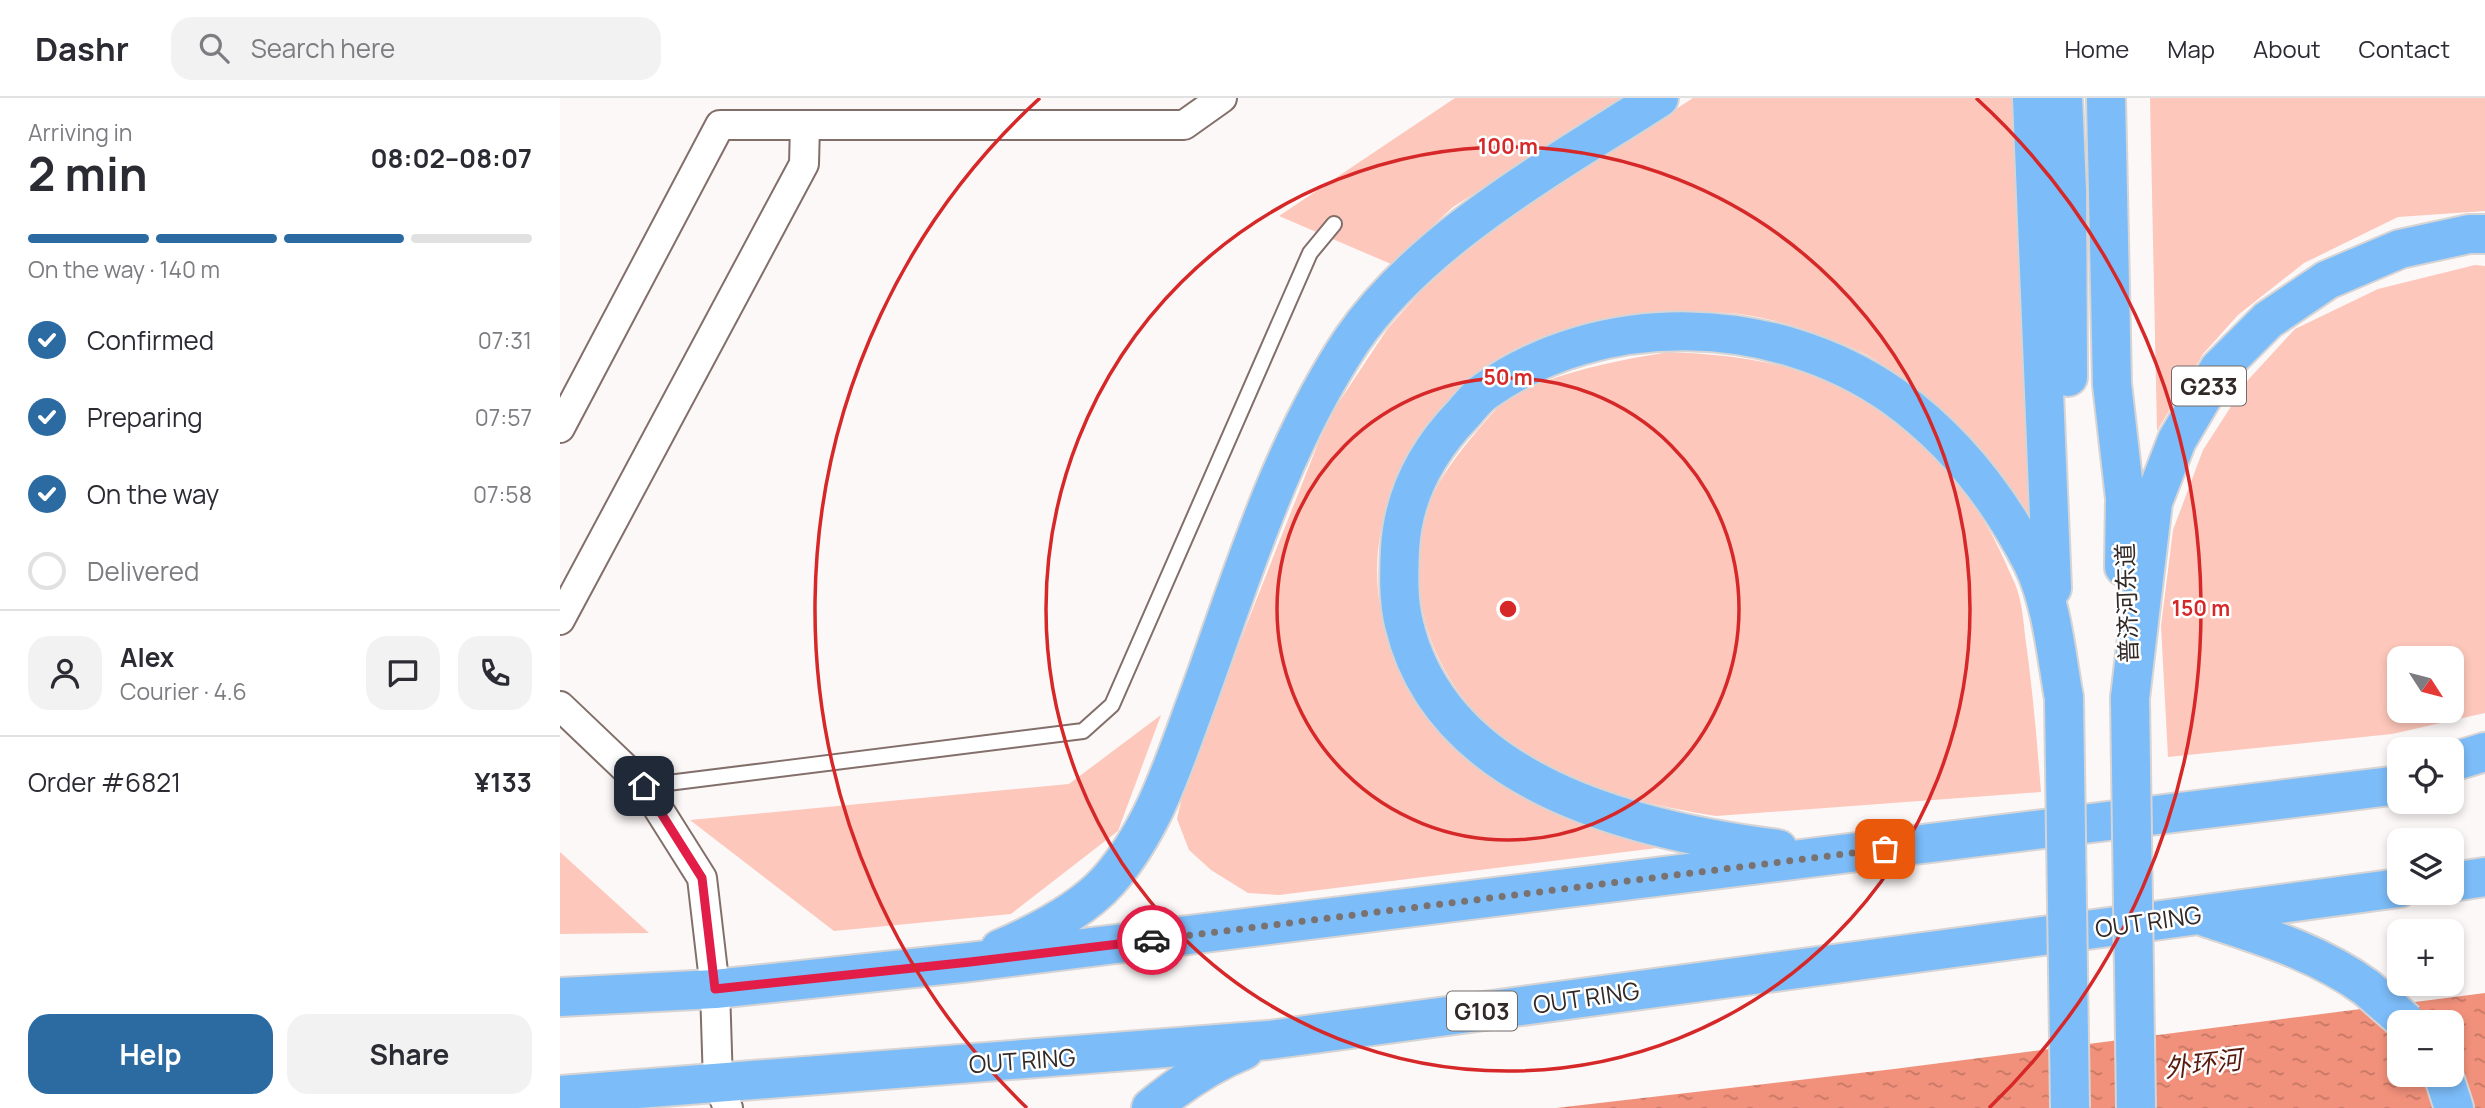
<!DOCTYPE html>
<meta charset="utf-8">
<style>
:root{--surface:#fff;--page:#f2f2f3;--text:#2b2b33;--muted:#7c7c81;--line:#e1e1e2;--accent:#2b6ba2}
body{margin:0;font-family:Manrope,"Noto Sans SC",sans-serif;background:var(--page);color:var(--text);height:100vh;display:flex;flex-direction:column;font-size:26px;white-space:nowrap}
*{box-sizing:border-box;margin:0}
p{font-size:23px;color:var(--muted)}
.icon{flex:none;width:38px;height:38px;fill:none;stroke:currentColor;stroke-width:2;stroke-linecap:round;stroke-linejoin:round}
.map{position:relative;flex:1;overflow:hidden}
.drawer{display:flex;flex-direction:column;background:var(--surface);width:560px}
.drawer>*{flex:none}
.needle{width:46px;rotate:126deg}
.controls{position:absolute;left:1827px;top:548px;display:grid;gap:14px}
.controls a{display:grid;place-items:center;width:77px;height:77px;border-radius:14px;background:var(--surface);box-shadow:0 4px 10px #0003;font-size:35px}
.pin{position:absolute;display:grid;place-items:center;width:60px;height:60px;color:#fff;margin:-30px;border-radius:14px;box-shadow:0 4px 10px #0006}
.courier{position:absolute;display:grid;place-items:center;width:70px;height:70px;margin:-35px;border:5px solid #e11d48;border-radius:50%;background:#fff;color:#222;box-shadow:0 2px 9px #0007}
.head em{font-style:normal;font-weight:700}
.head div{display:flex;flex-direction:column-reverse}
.head{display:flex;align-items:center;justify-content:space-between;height:119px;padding:0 28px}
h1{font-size:46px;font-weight:700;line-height:52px}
.bar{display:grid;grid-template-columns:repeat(4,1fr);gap:10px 7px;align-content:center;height:84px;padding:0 28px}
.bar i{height:9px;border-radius:5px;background:var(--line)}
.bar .selected{background:var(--accent)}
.bar p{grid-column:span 4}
.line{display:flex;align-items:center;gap:18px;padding:0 28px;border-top:2px solid var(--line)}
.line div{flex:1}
.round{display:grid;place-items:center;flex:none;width:74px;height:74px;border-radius:21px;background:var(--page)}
ol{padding:0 28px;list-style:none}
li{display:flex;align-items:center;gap:21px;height:77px}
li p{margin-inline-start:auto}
li .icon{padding:7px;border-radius:50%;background:var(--accent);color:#fff;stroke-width:4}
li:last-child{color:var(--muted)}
li i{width:38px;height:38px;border:4px solid var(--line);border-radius:50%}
.cta{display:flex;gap:14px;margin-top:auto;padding:14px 28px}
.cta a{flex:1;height:80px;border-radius:21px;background:var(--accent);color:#fff;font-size:28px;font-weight:700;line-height:80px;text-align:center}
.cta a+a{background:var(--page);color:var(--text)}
header{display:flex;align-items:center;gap:42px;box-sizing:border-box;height:98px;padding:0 35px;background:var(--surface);border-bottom:2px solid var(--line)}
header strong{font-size:33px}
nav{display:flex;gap:38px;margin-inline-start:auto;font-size:24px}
.search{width:490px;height:63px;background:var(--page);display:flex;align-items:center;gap:18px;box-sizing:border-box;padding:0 24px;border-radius:21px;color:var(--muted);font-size:26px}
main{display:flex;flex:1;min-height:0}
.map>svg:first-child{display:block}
</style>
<header>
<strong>Dashr</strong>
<div class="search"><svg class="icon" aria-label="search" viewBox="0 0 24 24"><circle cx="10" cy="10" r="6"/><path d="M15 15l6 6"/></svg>Search here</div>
<nav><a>Home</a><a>Map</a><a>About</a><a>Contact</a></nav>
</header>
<main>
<section class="drawer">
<div class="head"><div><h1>2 min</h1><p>Arriving in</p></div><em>08:02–08:07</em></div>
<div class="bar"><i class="selected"></i><i class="selected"></i><i class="selected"></i><i></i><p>On the way · 140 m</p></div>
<ol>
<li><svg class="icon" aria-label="check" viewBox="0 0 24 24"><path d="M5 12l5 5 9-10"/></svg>Confirmed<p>07:31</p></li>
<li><svg class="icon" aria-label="check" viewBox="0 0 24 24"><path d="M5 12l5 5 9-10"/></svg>Preparing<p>07:57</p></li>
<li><svg class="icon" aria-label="check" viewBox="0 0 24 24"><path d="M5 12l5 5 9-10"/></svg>On the way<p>07:58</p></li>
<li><i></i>Delivered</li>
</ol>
<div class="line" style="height:126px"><a class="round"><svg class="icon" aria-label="person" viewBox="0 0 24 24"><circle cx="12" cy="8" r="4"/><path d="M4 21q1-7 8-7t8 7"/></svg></a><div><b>Alex</b><p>Courier · 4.6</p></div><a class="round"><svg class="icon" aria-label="chat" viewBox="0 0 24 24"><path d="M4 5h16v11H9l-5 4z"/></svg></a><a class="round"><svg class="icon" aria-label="phone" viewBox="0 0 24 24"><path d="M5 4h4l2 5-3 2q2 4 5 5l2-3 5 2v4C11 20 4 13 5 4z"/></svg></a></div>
<div class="line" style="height:91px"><div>Order #6821</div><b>¥133</b></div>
<div class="cta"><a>Help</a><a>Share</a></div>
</section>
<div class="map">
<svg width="1925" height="1010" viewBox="0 0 1925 1010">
<defs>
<pattern id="water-ripples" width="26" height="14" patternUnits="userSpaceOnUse" patternTransform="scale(1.75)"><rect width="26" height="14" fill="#f2917b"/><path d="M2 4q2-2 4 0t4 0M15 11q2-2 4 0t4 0" fill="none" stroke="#c57765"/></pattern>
</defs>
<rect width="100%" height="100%" fill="#fcf8f7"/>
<g fill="#fdc7bb" fill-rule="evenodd">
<polygon points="895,0 1064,0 893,109 831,166 719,118"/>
<path d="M1133 0H1465L1476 428C1457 402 1439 373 1418 349 1393 321 1364 297 1334 275 1325 269 1316 262 1307 257 1269 238 1212 218 1169 215 1082 210 977 223 908 282 892 296 879 315 866 332 766 470 829 623 968 702 1007 725 1054 736 1097 750L719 797 688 795 651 772 629 752 617 721 625 686 690 518 759 343 775 310 828 230 861 193 899 159 963 110Z"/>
<polygon points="1590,0 1925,0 1925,113 1838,119 1744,165 1678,217 1643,256 1597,333"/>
<path d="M1915 167 1925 168V615L1832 636 1608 659 1601 528 1613 432 1643 352 1688 282 1735 231 1818 191ZM1892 560V612H1839V560Z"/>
<path d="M1109 254C1158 256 1204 261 1251 276 1340 306 1411 384 1447 468 1451 478 1457 488 1459 498 1463 513 1464 530 1466 545 1473 595 1477 644 1481 694L1156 718C1094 708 1019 692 965 659 956 653 949 645 941 639 873 583 841 497 868 411 875 386 892 364 908 344 922 327 938 306 956 295 963 290 973 288 981 285 1023 269 1065 261 1109 254Z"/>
<polygon points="601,617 558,733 451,816 274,833 130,722 509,686"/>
<polygon points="0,754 89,835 0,836"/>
</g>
<path fill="url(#water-ripples)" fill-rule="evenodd" d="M1925 895V1010H996L1334 971ZM1839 924H1892V976H1839Z"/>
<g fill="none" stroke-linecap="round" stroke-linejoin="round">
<g stroke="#826f6a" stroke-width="18">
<polyline id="lane" points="84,688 523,633 552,607 750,155 774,126"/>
</g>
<g stroke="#826f6a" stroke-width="32">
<g id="street">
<polyline points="0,330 160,27 624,27 662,0"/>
<polyline points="0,522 244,66 245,27"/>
<polyline points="0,608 84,688 142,780 155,891 158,985 168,1010"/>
</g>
</g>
<g stroke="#d6d4d4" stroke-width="42">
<g id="highway">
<polyline points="1472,0 1492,490"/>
<polyline points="1503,0 1507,92 1508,279"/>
<polyline points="1546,0 1552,286 1565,400 1564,469"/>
<polyline points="1570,600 1593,404 1617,342 1659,271 1708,222 1767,182 1840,151 1909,136 1925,136"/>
<polyline points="1892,664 1925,654"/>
<path d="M1218 751C1077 733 882 687 844 526 838 502 839 475 840 451 843 398 867 353 903 316 910 308 916 300 924 294 1042 210 1215 215 1333 298 1393 341 1440 401 1473 466 1492 506 1496 556 1504 600"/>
<polyline points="1892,784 1925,779"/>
<path d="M1645 819C1702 838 1758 854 1807 890"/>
<path d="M440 851C475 836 522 812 548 783 595 730 615 661 639 597 683 476 720 350 792 242 863 139 995 67 1099 0"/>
<polyline points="0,899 155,891 410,864 1839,687"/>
<polyline points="1883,976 1894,1010"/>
<polyline points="0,997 709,942 1839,790"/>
<path d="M591 1010C620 986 649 966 684 952"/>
</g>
</g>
<use href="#lane" stroke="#fff" stroke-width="14"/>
<use href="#street" stroke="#fff" stroke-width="28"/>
<use href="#highway" stroke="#7cbcf8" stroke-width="38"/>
<g stroke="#d6d4d4" stroke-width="42" stroke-linecap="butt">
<g id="highway-bridge">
<polyline points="1504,600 1510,1010"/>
<polyline points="1570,600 1576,1010"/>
<polyline points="1807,890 1846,924"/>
</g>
</g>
<use href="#highway-bridge" stroke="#7cbcf8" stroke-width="38"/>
</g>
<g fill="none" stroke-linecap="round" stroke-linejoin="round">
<polyline stroke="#797270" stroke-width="7" stroke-dasharray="0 12.6" points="592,842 1325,751"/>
<polyline stroke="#e11d48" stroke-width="9" points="84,688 142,780 155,891 410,864 592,842"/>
</g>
<g fill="none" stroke="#d62828" stroke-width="3.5">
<circle cx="948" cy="511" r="231"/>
<circle cx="948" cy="511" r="462"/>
<path d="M467 1010A693 693 0 0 1 480 0M1416 0A693 693 0 0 1 1429 1010"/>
</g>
<g text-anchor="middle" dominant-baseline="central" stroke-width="5" stroke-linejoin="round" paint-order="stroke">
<g fill="#fff" stroke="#706a68" stroke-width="2">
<rect x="1612" y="268.5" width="74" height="39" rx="5"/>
<rect x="887" y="893.5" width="70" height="39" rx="5"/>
</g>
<g font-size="23" font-weight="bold" fill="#322a28">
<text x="1649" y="288">G233</text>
<text x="922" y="913">G103</text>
</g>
<g font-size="24" fill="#322a28" stroke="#fff">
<text transform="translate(1566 505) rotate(-92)">普济河东道</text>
<text transform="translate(1588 823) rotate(-8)">OUT RING</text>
<text transform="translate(1026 899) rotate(-8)">OUT RING</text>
<text transform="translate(462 962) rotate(-4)">OUT RING</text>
</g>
<g font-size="26" font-style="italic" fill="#571b0e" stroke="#fff">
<text transform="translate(1643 965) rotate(-7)">外环河</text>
</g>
</g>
<circle cx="948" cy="511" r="10" fill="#d62828" stroke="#fff" stroke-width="3.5"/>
<g font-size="21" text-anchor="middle" font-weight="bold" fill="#d62828" stroke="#fff" stroke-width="5" stroke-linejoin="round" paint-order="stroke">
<text x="948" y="56">100 m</text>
<text x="948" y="287">50 m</text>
<text x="1641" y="518">150 m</text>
</g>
</svg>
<div class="controls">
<a><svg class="needle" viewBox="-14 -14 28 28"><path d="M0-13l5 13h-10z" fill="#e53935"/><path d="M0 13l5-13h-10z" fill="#7c7c81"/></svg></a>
<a><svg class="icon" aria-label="locate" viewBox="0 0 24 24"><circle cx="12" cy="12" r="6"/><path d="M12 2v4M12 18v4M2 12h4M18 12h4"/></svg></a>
<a><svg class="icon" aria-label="layers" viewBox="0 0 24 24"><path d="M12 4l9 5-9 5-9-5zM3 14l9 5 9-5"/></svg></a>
<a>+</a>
<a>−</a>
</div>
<div class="pin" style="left:1325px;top:751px;background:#ea580c"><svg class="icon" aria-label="bag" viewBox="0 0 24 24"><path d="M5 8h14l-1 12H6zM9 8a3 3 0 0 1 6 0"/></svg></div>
<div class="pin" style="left:84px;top:688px;background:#1f2937"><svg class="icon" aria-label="home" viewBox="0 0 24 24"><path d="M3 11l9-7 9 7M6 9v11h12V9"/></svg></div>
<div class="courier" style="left:592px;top:842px"><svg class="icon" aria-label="car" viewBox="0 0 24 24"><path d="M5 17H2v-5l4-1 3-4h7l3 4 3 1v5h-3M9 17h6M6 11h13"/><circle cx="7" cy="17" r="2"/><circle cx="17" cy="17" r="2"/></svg></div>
</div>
</main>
